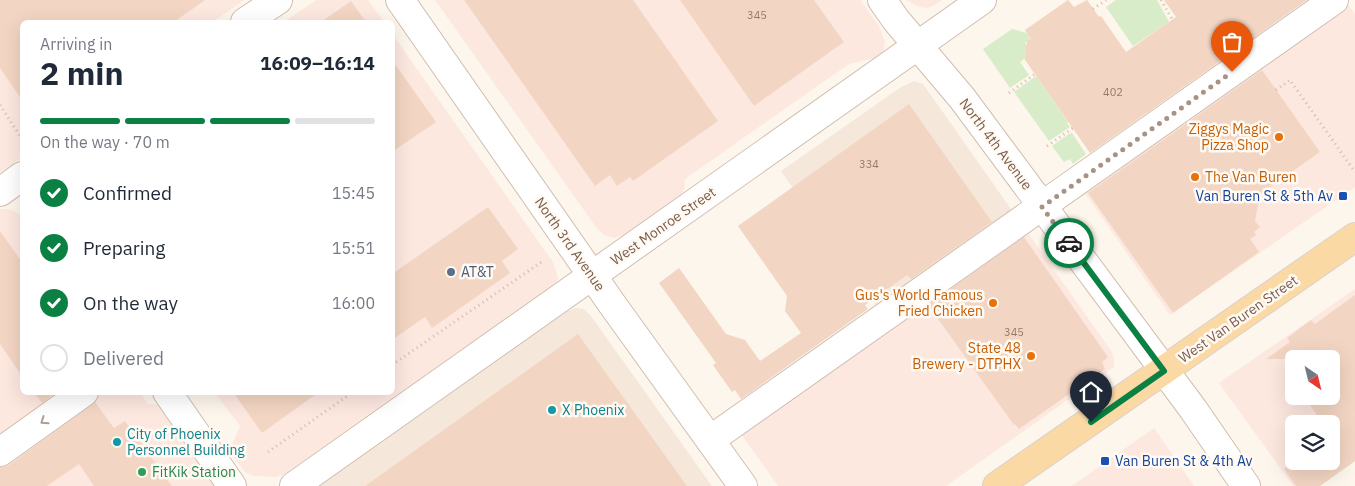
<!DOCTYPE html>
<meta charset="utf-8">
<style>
:root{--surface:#fff;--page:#f6f6f7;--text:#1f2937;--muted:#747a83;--line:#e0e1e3;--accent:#0b8043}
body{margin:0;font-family:"IBM Plex Sans",sans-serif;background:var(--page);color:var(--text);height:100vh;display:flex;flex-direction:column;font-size:19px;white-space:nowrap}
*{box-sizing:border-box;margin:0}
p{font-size:16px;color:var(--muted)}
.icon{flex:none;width:28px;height:28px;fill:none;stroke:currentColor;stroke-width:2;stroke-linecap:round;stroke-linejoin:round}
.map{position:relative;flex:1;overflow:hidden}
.side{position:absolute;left:20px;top:20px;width:375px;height:375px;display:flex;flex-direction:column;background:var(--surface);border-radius:8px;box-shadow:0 5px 20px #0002}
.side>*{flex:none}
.needle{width:32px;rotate:145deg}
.buttons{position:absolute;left:1285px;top:350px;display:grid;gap:10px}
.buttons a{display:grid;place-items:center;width:55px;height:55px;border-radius:8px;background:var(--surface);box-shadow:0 5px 20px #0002;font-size:25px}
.pin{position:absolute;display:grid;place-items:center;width:42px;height:42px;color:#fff;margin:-51px -21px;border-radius:50% 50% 50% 0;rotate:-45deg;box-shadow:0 0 5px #0007}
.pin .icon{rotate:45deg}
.courier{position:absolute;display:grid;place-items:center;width:50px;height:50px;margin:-25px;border:4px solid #0b8043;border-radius:50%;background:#fff;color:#222;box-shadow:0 1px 6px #0007}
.summary em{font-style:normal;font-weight:700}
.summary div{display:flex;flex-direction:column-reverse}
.summary{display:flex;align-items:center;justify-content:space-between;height:85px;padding:0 20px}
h1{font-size:32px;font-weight:700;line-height:38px}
.bar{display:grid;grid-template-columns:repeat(4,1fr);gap:8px 5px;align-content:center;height:60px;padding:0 20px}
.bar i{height:6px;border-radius:4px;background:var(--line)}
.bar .active{background:var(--accent)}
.bar p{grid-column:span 4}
ol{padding:0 20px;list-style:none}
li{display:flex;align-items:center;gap:15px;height:55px}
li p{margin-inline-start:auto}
li .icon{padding:5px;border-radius:50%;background:var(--accent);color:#fff;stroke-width:4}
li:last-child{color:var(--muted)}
li i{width:28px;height:28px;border:2px solid var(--line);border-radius:50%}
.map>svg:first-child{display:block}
</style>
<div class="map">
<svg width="1355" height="486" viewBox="0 0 1355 486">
<rect width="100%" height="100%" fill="#fdf6ec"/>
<g fill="#f5e8da">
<polygon points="914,81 923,84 1018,219 883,315 781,171 901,87"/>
<polygon points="576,308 584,309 591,316 712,486 320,486 568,311"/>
</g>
<g fill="#fde8e0" fill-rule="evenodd">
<polygon points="0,0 244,0 213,22 22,22 22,157 0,172"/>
<polygon points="316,0 368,0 384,22 284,22"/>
<polygon points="435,0 860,0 879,26 885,42 883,52 879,57 849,64 685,179 684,190 680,196 624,235 614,238 604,235 598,230"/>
<polygon points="906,0 942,0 933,6 927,8 919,7"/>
<polygon points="1345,0 1355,14 1355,187 1170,315 1080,186"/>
<polygon points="393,35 553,262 558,278 556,282 544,291 284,474 277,477 253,476 245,472 229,451 240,426 215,393 392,392"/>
<polygon points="0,209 9,209 22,215 22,392 140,393 148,404 157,404 168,413 217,486 0,486"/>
<polygon points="1018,219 1112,352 1114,360 1114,367 946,486 778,486 732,421"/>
<path d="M1355 289V461L1320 486H1293L1219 383ZM1294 359H1331V396H1294ZM1294 424H1331V461H1294Z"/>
<polygon points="1154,428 1194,486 1072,486"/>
</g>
<g fill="#d8ecc9">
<polygon points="1116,0 1157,0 1169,22 1133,46 1106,7"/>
<polygon points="1012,29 1027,33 1031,39 1025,43 1028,47 1025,55 1027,57 1020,62 1029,75 1010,88 983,49"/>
<polygon points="1036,76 1068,122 1067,123 1070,127 1049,141 1014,92"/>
<polygon points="1072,133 1086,154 1073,164 1070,159 1064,162 1052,146 1069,134"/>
</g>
<g fill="#f3d5c3">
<polygon points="0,0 205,0 174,22 22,22 22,100 0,68"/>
<polygon points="464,0 633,0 718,121 633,181 630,177 617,186 610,175 595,186"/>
<polygon points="680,0 814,0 844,42 754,106"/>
<polygon points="1068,0 1074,7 1087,0 1099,17 1101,16 1126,52 1176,17 1164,0 1307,0 1090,153 1025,60 1027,41 1031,39 1025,30"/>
<polygon points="351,1 366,22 321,22"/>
<polygon points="392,60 436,122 392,152"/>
<polygon points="1262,70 1320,152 1260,194 1255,221 1260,227 1254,232 1256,235 1250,239 1259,252 1173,313 1088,193"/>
<polygon points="909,104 992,222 911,279 907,275 865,305 868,309 741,399 735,390 732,392 713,365 716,363 659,283 679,268 726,334 745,340 760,361 801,333 785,311 787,296 738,226"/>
<polygon points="488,207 518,249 502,261 510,273 432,328 425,317 392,340 392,274"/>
<polygon points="0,231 22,262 22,376 0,344"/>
<polygon points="1024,237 1108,357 1102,362 1105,369 1019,429 1015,424 1014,425 928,305"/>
<polygon points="1355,295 1355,461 1320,486 1296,486 1284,469 1295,461 1331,461 1331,424 1323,424 1304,396 1331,396 1331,359 1266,359 1290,342 1287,338 1311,320 1315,324"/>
<polygon points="578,334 687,486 365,486"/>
<polygon points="34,392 56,392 42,403"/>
<polygon points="233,392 319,392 262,433"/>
<polygon points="95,402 114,428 125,421 172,486 94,486 79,464 47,486 0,486 0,467 9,465"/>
</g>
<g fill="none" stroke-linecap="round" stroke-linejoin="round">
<g stroke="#d1beb0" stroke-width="30">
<g id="minor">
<polyline points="400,0 612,304 743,486"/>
<polyline points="882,0 896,20 962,98 1193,409 1246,486"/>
<polyline points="245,22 278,0"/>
<polyline points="0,192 22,176"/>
<polyline points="167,392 232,486"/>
<polyline points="710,440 1334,0"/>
<polyline points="0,452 84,392"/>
<polyline points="294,486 982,0"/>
</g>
</g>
<g stroke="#dad1cd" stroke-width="30">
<polyline id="major" points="997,486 1355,237"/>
</g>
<g stroke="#d9b8a5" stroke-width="3" stroke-dasharray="1 4" stroke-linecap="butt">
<polyline points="1161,0 1172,19"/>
<polyline points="1093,9 1106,0"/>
<polyline points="1276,90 1290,80 1355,172"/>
<polyline points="1009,93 1035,74"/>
<polyline points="0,105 22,139"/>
<polyline points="1047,146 1073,128"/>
<polyline points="392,365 543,261"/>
<polyline points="268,452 353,392"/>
</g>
<use href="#minor" stroke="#fff" stroke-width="28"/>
<use href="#major" stroke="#fbd9a5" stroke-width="28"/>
</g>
<defs><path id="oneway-chevron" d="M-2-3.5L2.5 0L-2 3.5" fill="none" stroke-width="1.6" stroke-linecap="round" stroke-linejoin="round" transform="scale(1.25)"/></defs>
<use stroke="#af9d94" href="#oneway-chevron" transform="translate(44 421) rotate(145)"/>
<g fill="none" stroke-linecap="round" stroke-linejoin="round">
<polyline stroke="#a89285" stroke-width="5" stroke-dasharray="0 9" points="1069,243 1042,207 1232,72"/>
<polyline stroke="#0b8043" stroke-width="6" points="1069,243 1164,371 1091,422"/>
</g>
<g fill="#e8710a" stroke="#fffaf3" stroke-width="2">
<circle cx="1279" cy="137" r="5"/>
<circle cx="1195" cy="177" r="5"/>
<circle cx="993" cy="303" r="5"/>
<circle cx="1031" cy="356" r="5"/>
</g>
<g fill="#1a4fb4" stroke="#fffaf3" stroke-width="2">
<rect x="1338" y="191" width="10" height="10" rx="2.5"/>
<rect x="1100" y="456" width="10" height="10" rx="2.5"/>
</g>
<circle fill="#5c6f8a" stroke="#fffaf3" stroke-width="2" cx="451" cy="272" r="5"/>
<g fill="#0f9aa8" stroke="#fffaf3" stroke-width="2">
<circle cx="552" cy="410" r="5"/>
<circle cx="117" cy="442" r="5"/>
</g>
<circle fill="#2e9e5b" stroke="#fffaf3" stroke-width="2" cx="142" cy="472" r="5"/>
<g text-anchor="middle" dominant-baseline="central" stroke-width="5" stroke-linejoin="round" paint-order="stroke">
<g font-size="11" fill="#987a6a">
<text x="757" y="15">345</text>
<text x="1113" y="92">402</text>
<text x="869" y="164">334</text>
<text x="1014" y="332">345</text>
</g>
<g font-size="14" fill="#c56008" stroke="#fffaf3" text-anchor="end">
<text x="1269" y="129">Ziggys Magic<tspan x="1269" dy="16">Pizza Shop</tspan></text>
<text x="1205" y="177" text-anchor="start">The Van Buren</text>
<text x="983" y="295">Gus's World Famous<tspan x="983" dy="16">Fried Chicken</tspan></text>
<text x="1021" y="348">State 48<tspan x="1021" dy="16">Brewery - DTPHX</tspan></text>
</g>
<g font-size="14" fill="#7a5c4d" stroke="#fffaf3">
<text transform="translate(996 144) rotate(53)">North 4th Avenue</text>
<text transform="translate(663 226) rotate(-35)">West Monroe Street</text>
<text transform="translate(570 244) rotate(55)">North 3rd Avenue</text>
<text transform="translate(1238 319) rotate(-35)">West Van Buren Street</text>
</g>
<g font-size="14" fill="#164399" stroke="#fffaf3" text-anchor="end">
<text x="1333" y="196">Van Buren St &amp; 5th Av</text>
<text x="1115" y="461" text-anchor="start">Van Buren St &amp; 4th Av</text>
</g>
<g font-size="14" fill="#4e5e75" stroke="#fffaf3" text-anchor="start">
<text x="461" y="272">AT&amp;T</text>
</g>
<g font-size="14" fill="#0d838f" stroke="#fffaf3" text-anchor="start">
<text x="562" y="410">X Phoenix</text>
<text x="127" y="434">City of Phoenix<tspan x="127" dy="16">Personnel Building</tspan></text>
</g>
<g font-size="14" fill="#27864d" stroke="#fffaf3" text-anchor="start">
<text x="152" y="472">FitKik Station</text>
</g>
</g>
</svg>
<div class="buttons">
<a><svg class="needle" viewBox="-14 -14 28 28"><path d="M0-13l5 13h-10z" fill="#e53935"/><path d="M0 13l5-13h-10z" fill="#747a83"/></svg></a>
<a><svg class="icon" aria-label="layers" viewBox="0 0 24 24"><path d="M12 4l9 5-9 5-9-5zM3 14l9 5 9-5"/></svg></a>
</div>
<div class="pin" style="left:1232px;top:72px;background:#ea580c"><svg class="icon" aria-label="bag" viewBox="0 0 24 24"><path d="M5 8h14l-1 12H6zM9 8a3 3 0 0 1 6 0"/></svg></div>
<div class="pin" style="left:1091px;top:422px;background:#1f2937"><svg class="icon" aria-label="home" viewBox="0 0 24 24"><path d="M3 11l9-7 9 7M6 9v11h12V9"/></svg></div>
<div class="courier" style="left:1069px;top:243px"><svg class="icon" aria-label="car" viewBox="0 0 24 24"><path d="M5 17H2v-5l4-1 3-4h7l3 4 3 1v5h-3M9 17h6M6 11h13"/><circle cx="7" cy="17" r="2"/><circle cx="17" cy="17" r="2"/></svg></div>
<section class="side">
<div class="summary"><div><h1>2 min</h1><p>Arriving in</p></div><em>16:09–16:14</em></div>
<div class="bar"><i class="active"></i><i class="active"></i><i class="active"></i><i></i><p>On the way · 70 m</p></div>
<ol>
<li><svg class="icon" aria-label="check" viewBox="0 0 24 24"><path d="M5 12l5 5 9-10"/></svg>Confirmed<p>15:45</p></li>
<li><svg class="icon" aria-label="check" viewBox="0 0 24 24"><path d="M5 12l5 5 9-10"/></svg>Preparing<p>15:51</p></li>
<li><svg class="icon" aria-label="check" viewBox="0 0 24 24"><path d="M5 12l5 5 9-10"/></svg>On the way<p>16:00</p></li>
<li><i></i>Delivered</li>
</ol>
</section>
</div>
